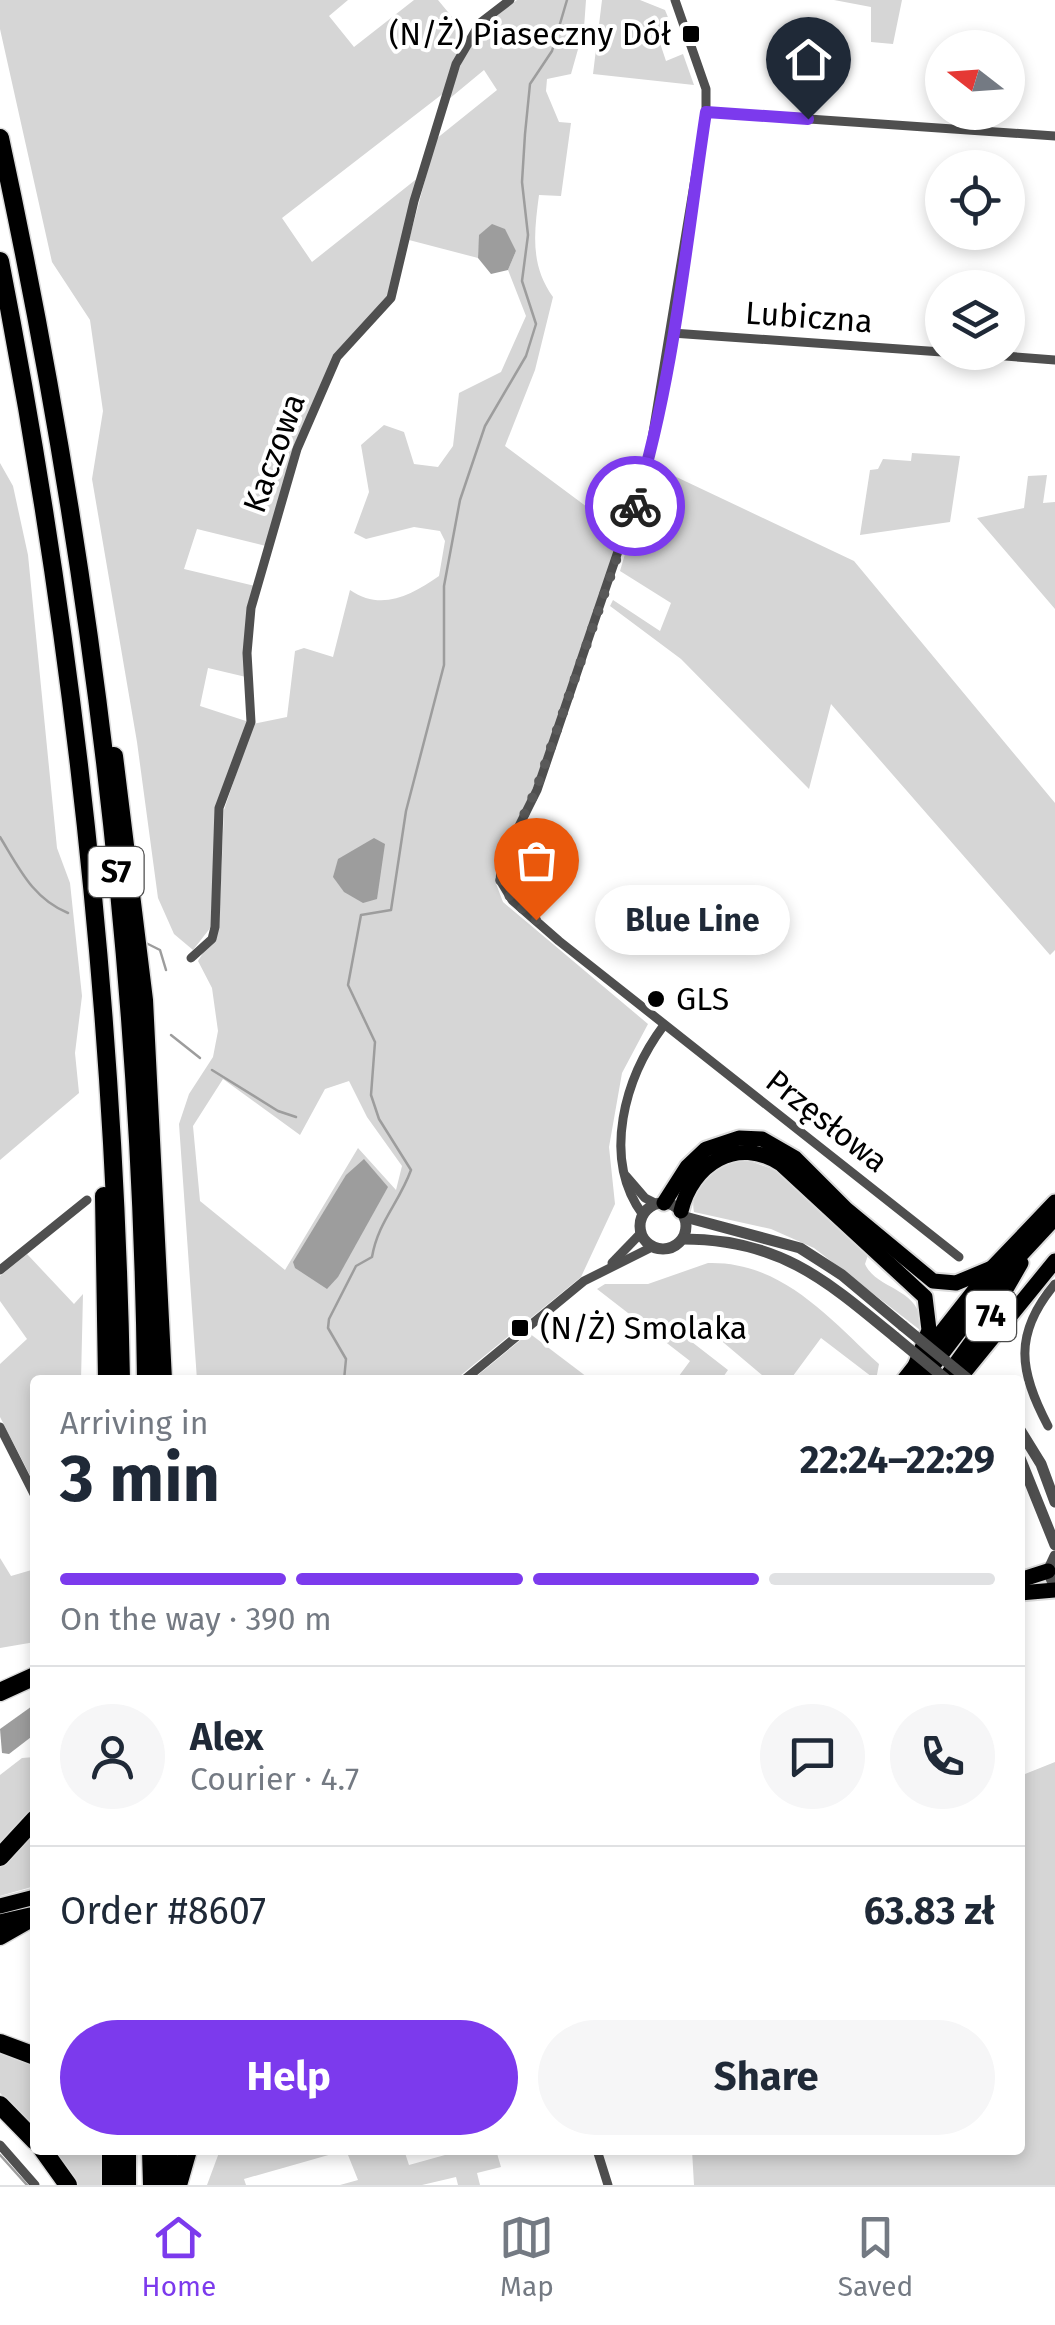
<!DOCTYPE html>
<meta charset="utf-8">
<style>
:root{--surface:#fff;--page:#f6f6f7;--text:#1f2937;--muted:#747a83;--line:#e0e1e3;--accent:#7c3aed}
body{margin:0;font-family:"Fira Sans",sans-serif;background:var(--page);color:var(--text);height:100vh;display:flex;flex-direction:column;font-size:38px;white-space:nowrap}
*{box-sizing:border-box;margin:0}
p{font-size:32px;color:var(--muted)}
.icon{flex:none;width:55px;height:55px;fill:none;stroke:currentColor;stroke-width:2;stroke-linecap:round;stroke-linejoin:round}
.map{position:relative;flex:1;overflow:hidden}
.drawer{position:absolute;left:30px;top:1375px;width:995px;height:780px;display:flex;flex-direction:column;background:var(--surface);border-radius:10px;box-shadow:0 5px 15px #0003}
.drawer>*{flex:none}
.needle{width:65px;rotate:287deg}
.buttons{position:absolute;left:925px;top:30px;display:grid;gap:20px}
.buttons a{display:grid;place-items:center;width:100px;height:100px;border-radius:50%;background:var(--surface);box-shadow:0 5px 15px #0003;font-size:50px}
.pin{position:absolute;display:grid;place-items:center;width:85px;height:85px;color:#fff;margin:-102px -42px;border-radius:50% 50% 50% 0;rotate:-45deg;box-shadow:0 0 10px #0007}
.pin .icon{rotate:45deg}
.courier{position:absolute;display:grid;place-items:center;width:100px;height:100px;margin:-50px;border:8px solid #7c3aed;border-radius:50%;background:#fff;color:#222;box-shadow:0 2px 12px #0007}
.bubble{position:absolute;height:70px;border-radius:35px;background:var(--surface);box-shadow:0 5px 15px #0003;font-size:32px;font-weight:700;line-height:70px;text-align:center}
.overview em{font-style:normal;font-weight:700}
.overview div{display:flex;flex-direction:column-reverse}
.overview{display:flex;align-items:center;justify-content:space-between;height:170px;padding:0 30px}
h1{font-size:65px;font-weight:700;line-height:75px}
.bar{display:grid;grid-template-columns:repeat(4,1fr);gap:15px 10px;align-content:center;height:120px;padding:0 30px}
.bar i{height:12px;border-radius:8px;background:var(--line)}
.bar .active{background:var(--accent)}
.bar p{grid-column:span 4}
.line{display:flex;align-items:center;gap:25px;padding:0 30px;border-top:2px solid var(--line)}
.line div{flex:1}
.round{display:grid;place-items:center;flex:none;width:105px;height:105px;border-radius:52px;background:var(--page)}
.cta{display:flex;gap:20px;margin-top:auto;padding:20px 30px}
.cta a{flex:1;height:115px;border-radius:60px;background:var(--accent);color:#fff;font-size:40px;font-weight:700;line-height:115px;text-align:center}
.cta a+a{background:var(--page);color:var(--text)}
.tabs{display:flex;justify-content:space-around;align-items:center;height:140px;border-top:2px solid var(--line);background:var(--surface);font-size:28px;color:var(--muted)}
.tabs a{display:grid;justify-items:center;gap:5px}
.tabs .active{color:var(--accent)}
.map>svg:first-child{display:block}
</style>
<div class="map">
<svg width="1055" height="2185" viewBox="0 0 1055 2185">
<rect width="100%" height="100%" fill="#fff"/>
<g fill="#d6d6d6" fill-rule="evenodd">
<polygon points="0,0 348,0 329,16 354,47 414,0 438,0 467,35 445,92 282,218 312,262 419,177 389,297 335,355 266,546 197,529 184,569 255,586 246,677 208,668 200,706 249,722 216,807 211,927 193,950 174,934 158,898 137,742 92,479 103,411 90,320 52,262 0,29"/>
<path d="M517 0H586L584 28 571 74 547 79 546 91 559 122 571 123 561 196 539 195C534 233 530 265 553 297L535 370 505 446 622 533 533 788 499 856 495 881 503 902 648 1024 622 1073 609 1147 615 1204 581 1277 455 1380H197L179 1124 189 1094 213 1057 218 1031 212 988 198 961 219 927 224 810 253 724 287 717 295 651 304 648 333 657 350 590C382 612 411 595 439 576L445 541 440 531 414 527 366 539 354 533 369 492 361 445 384 425 404 432 414 464 438 467 453 446 459 393 501 372 526 316 508 270 516 251 480 235 478 258 409 240 436 139 497 90 484 70 449 99C464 49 474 31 517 0ZM223 1079 300 1135 325 1089 349 1081 367 1117 402 1166 396 1190 358 1148 285 1270 200 1201 193 1126Z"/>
<polygon points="602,0 640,0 665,10 674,32 659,40 666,61 683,54 694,85 593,74"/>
<polygon points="834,0 902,0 893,44 871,42 871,7"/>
<polygon points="912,453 960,456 950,522 860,535 870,470 878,469 883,459 911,461"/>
<polygon points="0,463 13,486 28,555 57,848 70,883 82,996 75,1053 79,1093 0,1160"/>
<polygon points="651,465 854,561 1055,803 1055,950 1050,955 831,704 809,789 681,659 610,606 613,600 660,631 671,603 620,571"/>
<polygon points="1047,475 1043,503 1055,502 1055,609 977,518 1024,508 1028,476"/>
<path d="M744 1159 778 1171 869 1252 865 1264C877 1291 925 1288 920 1330L814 1248 771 1229 694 1212C688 1183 719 1164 744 1159Z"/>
<polygon points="27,1254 74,1304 83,1294 81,1380 35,1380 35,1485 0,1417 0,1364 27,1339 0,1301 0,1276"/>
<path d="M708 1263C782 1261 829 1318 879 1364L876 1380 821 1338 790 1380H768L692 1316 679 1332 728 1370 721 1380H676L690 1361 597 1289 605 1284H648Z"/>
<polygon points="529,1333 591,1380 472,1380"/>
<polygon points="0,1558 11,1576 35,1569 35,1642 0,1648"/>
<polygon points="35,1757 35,1808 0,1847 0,1775 22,1758"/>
<polygon points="1055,1762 1055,2185 694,2185 692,2150 1020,2150 1020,1776"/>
<polygon points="35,1831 35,1886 0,1896 0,1866"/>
<polygon points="0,2051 35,2063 35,2130 0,2093"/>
<polygon points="52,2150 107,2150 107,2185 76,2185"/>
<polygon points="220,2150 404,2150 409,2165 463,2150 496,2150 501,2167 477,2173 480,2185 458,2185 456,2177 422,2185 340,2185 358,2180 346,2150 244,2179 246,2185 207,2185"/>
</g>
<g fill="#9d9d9d">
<polygon points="492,224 505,229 516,251 508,270 491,274 478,258 479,235"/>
<polygon points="374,838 385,844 377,899 363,903 344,892 333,877 338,859"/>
<polygon points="364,1159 388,1187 338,1277 327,1289 295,1268 293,1262 346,1175"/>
<polygon points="35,1704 35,1734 9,1754 2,1753 0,1729"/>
</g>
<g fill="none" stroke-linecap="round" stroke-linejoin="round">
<g stroke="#9d9d9d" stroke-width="2.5">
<path d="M0 837C19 868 33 899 68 913"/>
<polyline points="146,943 160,950 166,970"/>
<polyline points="171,1035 200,1058"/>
<polyline points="212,1070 278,1111 296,1117"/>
<path d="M344 1380 346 1359 328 1328 329 1319 356 1266 372 1257C378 1222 399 1203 411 1170L379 1119 371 1095 375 1042 348 985 361 915 391 910 406 811 444 665V586L460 500 485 426 526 356 536 324 522 281 528 235 522 182 525 134 530 84 552 51 567 0"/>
<polyline points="0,2155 27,2185"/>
</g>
<g stroke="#dbdbdb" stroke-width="19">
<g id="primary">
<polyline points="664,1203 687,1167 706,1149 739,1138 762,1139 795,1158 846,1209 933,1281 956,1283 992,1268"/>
<path d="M681 1211C692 1164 737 1135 781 1164L925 1297 929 1330 915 1366"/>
<polyline points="904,1380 992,1268 1055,1202"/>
<polyline points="922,1380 1002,1275 1055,1218"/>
<polyline points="944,1380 991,1315 1021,1263"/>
<polyline points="958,1380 1055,1261"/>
<polyline points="1020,1580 1048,1571"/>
<polyline points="1020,1593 1055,1590"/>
<polyline points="0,1906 35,1897"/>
<polyline points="0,1922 30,1915"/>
</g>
</g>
<g stroke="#dbdbdb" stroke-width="21">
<g id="motorway">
<path d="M0 138C88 545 141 963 146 1380"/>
<path d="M0 261C72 629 114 1004 121 1380"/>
<polyline points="114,756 144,1000 163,1380"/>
<polyline points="104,1196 107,1380"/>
<polyline points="0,1692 35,1676"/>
<polyline points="0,1857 35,1819"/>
<polyline points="0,1936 35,1916"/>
<polyline points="0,2043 35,2056"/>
<polyline points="0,2105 35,2141"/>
<polyline points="43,2150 68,2185"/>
<polyline points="127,2150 127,2185"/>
<polyline points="151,2150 152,2185"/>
<polyline points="168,2150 168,2185"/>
<polyline points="111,2185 111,2150"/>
<polyline points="178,2185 188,2150"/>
</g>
</g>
<g stroke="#4f4f4f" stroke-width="9">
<polyline points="675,0 706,89 706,112 648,463 537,790 502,860 500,880 512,900 559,941 959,1257"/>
<polyline points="706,112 1055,136"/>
<polyline points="672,333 942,352"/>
<polyline points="953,352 1055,360"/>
<polyline points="191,958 212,939 215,927 219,808 251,722 247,653 251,608 297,449 337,357 391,298 414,201 456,64 480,23 510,0"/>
<polyline points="626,1176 645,1198 657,1204"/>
<path d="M643 1215C601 1158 625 1077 664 1025"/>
<polyline points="612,1263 641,1233"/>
<polyline points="0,1270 87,1200"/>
<polyline points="464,1380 584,1281 652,1247"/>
<path d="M1048 1426C1019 1371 1013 1334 1055 1284"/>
<polyline points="0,1427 35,1496"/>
<polyline points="0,2145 35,2185"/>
<polyline points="597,2150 608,2185"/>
</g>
<g stroke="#4f4f4f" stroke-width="11">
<circle cx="663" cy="1226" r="23"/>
<polyline points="685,1217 800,1248 842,1275 903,1326"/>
<path d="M683 1239C779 1239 825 1279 895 1337"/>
<polyline points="1020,1430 1041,1464 1055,1502"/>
<polyline points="1020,1458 1055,1545"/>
<polyline points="1055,1556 1048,1571 1055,1588"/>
</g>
<use href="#primary" stroke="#000" stroke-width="15"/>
<use href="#motorway" stroke="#000" stroke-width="18"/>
<g stroke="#4f4f4f" stroke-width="11">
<polyline points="903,1326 969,1380"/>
<polyline points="895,1337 947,1380"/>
</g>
</g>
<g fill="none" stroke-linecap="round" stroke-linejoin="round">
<polyline stroke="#595959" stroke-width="10" stroke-dasharray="0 18" points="536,920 512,900 500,880 502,860 536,790 635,506"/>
<path stroke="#7c3aed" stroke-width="12" d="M635 506C674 379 686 243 706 112L808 119"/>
</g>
<g fill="#000" stroke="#fff" stroke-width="4">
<rect x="681" y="24" width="20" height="20" rx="5"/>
<circle cx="656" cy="999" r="10"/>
<rect x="510" y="1318" width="20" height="20" rx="5"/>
</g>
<g text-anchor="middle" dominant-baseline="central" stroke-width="8" stroke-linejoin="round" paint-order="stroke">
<g fill="#fff" stroke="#4c4c4c" stroke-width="2.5">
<rect x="88.5" y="847" width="55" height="50" rx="8"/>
<rect x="966" y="1291" width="50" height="50" rx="8"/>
</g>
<g font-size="30" font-weight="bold" fill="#000">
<text x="116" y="872">S7</text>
<text x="991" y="1316">74</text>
</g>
<g font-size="32" fill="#000" stroke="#fff" text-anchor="start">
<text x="671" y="34" text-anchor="end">(N/Ż) Piaseczny Dół</text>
<text x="676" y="999">GLS</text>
<text x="540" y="1328">(N/Ż) Smolaka</text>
</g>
<g font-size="32" fill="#000" stroke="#fff">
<text transform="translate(809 317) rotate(4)">Lubiczna</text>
<text transform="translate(274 453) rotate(-70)">Kaczowa</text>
<text transform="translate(827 1121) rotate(38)">Przęsłowa</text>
</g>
</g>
</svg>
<div class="buttons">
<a><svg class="needle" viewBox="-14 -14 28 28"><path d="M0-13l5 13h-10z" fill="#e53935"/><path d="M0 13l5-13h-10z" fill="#747a83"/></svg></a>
<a><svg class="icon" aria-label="locate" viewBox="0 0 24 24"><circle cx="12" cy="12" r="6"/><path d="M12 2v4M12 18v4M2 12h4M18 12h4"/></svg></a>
<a><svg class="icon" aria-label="layers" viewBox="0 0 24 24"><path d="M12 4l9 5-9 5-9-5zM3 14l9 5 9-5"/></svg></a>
</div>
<div class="pin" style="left:536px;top:920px;background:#ea580c"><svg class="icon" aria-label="bag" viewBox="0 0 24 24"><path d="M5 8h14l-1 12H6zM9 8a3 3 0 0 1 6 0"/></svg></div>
<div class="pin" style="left:808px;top:119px;background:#1f2937"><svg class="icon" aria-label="home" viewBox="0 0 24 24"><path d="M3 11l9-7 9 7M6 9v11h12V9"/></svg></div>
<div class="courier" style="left:635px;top:506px"><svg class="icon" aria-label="bike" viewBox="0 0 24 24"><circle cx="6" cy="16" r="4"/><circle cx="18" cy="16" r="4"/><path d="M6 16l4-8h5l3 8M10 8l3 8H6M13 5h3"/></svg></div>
<div class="bubble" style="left:595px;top:885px;width:195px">Blue Line</div>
<section class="drawer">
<div class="overview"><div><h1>3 min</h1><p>Arriving in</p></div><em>22:24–22:29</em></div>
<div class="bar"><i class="active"></i><i class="active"></i><i class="active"></i><i></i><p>On the way · 390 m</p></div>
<div class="line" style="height:180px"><a class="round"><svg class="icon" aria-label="person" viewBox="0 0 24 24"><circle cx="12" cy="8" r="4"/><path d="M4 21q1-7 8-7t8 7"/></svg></a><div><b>Alex</b><p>Courier · 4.7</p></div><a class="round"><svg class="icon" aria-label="chat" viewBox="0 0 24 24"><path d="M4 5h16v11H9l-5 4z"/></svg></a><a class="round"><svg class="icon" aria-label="phone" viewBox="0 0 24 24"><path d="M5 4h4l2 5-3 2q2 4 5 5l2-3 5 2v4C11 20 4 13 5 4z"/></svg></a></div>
<div class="line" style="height:130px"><div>Order #8607</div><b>63.83 zł</b></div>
<div class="cta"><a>Help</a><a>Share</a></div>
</section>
</div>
<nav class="tabs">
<a class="active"><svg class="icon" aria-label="home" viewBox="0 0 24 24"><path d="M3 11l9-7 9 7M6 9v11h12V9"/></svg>Home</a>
<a><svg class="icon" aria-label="map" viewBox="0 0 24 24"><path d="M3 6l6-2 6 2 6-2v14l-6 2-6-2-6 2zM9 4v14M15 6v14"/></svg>Map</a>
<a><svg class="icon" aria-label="saved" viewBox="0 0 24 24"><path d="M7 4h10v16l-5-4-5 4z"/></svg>Saved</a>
</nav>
